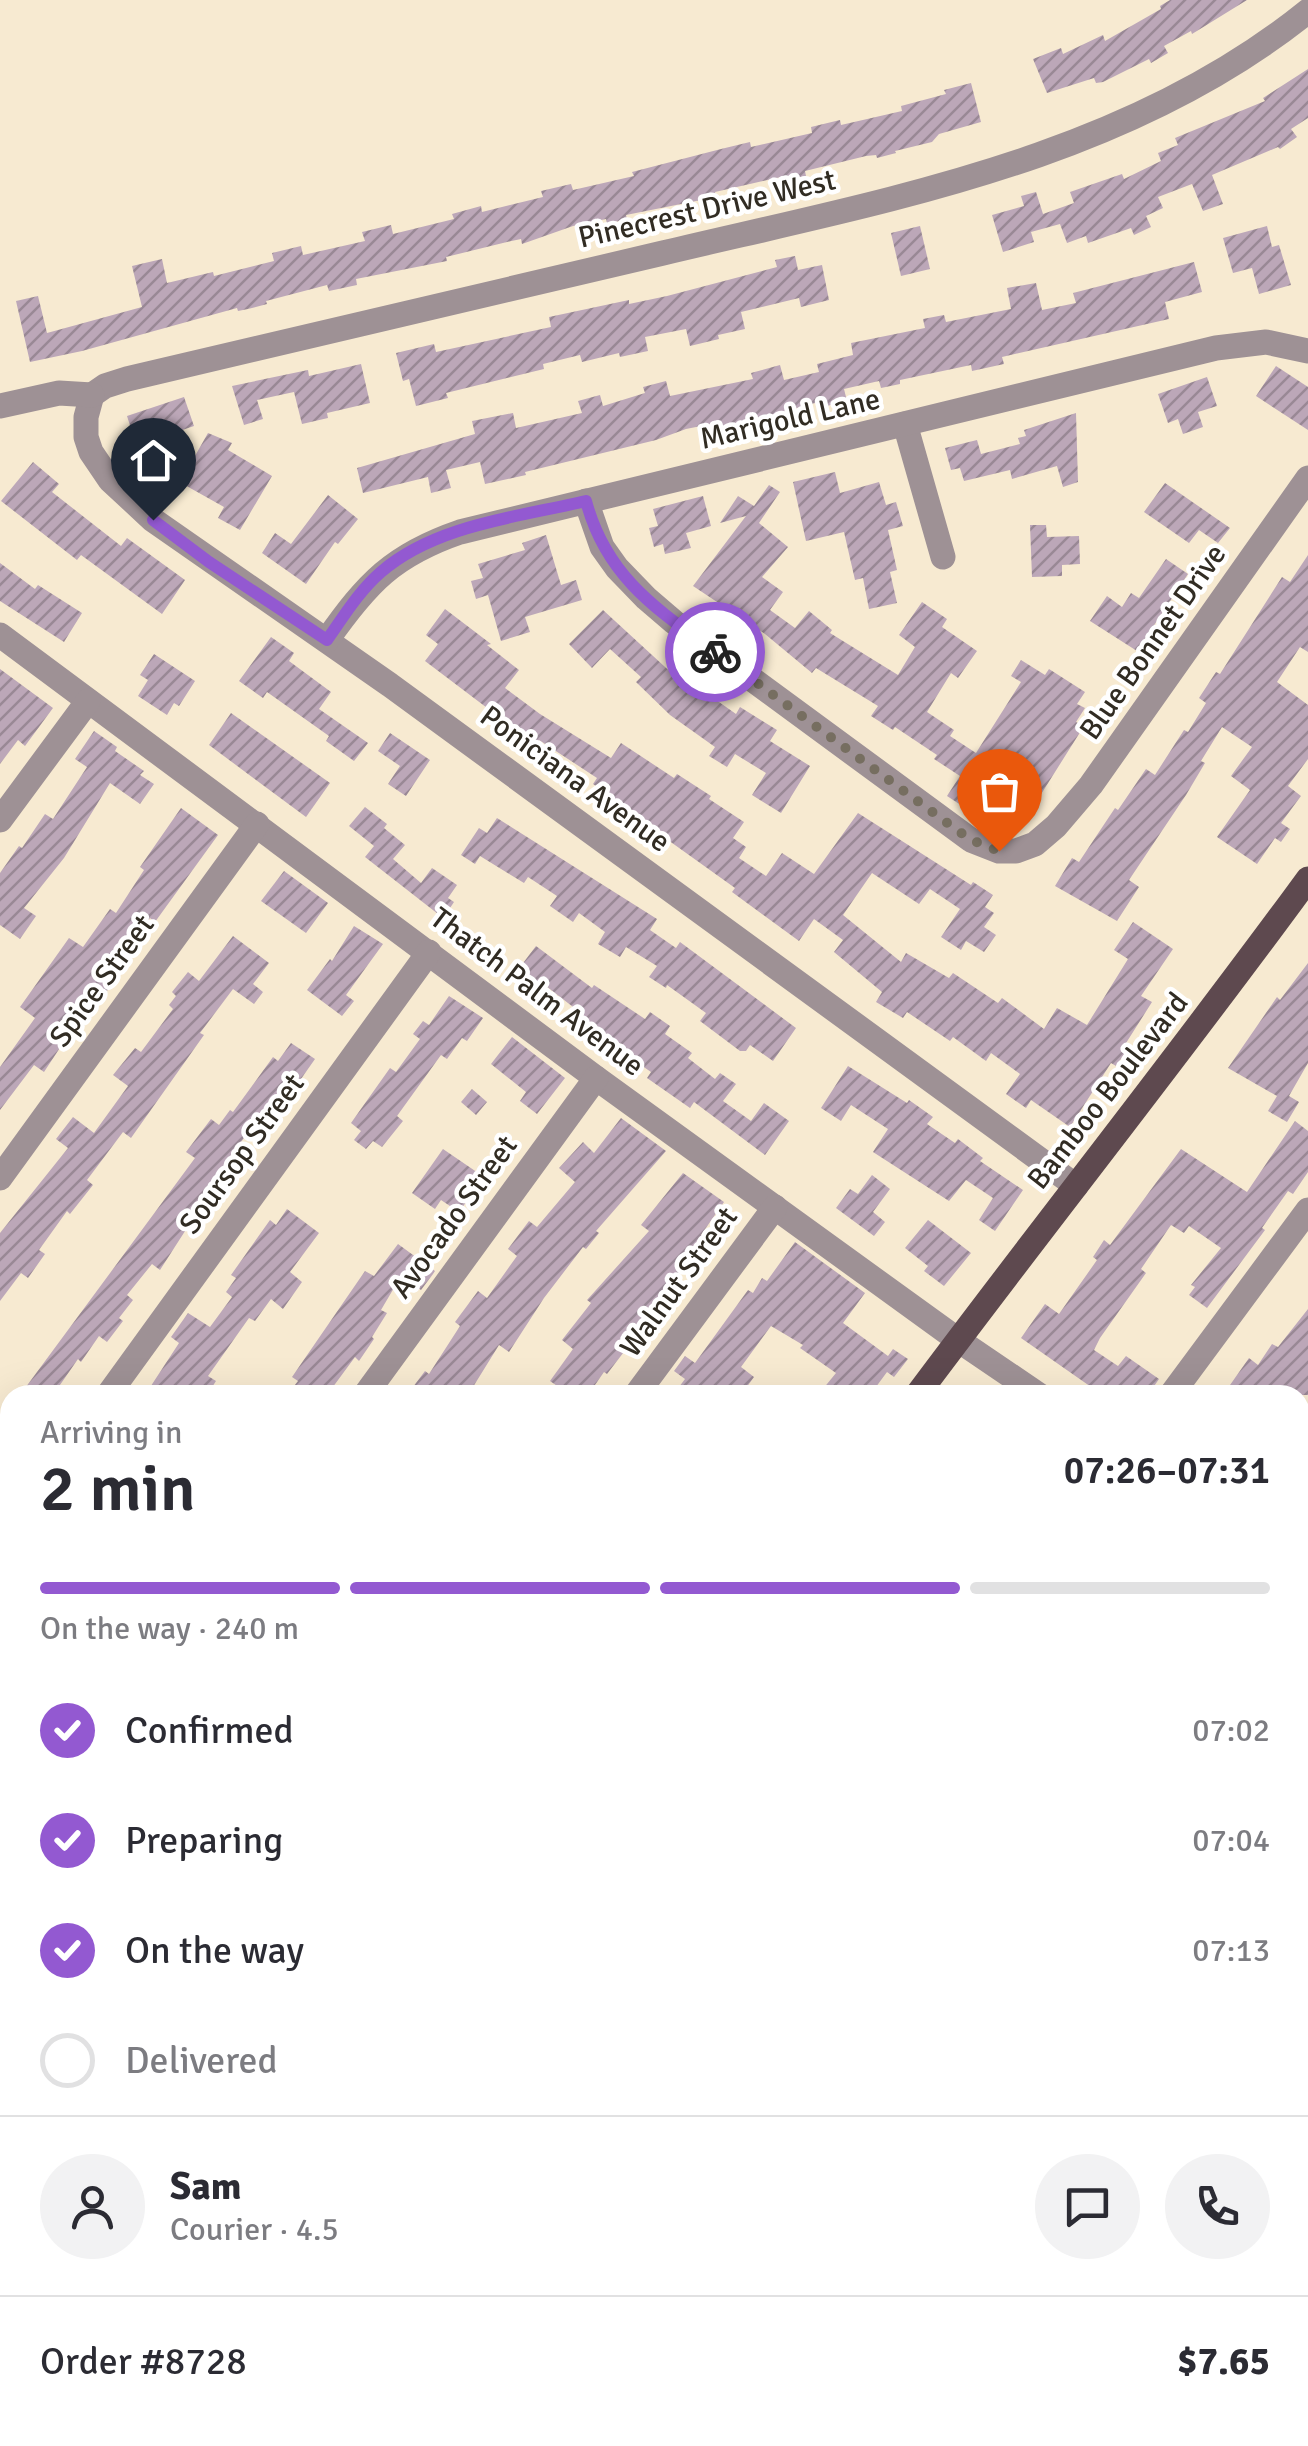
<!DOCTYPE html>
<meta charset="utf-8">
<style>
:root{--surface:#fff;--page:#f2f2f3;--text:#2b2b33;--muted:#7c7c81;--line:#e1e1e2;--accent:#9359d1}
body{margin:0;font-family:Signika,sans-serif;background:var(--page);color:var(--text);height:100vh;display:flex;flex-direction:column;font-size:38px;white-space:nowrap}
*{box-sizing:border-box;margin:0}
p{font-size:32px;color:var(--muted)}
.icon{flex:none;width:55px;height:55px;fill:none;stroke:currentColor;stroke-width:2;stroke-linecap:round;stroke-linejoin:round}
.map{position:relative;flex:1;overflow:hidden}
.details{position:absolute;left:0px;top:1385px;width:1310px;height:1062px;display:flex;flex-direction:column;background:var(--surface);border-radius:30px 30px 0 0;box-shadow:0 10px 40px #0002}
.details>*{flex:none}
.pin{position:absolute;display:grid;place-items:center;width:85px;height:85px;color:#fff;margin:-102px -42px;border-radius:50% 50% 50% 0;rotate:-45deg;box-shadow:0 0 10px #0007}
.pin .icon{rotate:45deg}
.courier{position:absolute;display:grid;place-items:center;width:100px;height:100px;margin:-50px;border:8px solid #9359d1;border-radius:50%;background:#fff;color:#222;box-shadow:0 2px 12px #0007}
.headline em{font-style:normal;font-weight:600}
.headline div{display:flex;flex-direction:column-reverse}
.headline{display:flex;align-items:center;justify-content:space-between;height:170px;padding:0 40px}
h1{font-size:65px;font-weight:600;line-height:75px}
.bar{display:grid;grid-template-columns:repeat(4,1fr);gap:15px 10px;align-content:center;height:120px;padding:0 40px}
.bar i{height:12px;border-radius:8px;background:var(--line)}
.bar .current{background:var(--accent)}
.bar p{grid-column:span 4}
.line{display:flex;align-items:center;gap:25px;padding:0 40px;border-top:2px solid var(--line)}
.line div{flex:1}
.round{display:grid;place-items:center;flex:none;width:105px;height:105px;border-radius:52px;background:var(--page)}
ol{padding:0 40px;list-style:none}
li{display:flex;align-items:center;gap:30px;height:110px}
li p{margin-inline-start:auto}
li .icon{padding:10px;border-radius:50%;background:var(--accent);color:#fff;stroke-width:4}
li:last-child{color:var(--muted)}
li i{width:55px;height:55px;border:5px solid var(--line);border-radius:50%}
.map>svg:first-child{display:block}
</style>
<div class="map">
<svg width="1308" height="2446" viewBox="0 0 1308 2446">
<defs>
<pattern id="building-hatch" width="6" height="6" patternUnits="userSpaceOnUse" patternTransform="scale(2.5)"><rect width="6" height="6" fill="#bca7b8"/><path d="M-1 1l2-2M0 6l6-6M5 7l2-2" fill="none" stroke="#998895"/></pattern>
</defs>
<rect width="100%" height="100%" fill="#f7ead1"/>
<g fill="url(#building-hatch)">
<polygon points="1170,0 1247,0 1192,34 1191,31 1164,46 1168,53 1151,63 1149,59 1103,82 1096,83 1094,78 1047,93 1033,59 1061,48 1063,54 1103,35 1105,41 1161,9 1160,6"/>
<polygon points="1308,69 1308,118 1291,129 1297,137 1280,149 1278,147 1212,175 1223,204 1203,211 1192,184 1158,197 1163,208 1146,216 1151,227 1134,235 1131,228 1088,243 1086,236 1067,243 1060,224 1031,232 1034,242 1003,252 992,215 1024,206 1021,196 1036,192 1043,214 1074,203 1070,192 1122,174 1124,179 1161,161 1158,153 1178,145 1175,138 1265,101 1263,98"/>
<polygon points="971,83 981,122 939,134 932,142 895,151 896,153 877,158 876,155 866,156 805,171 806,176 785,180 784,177 776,178 715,192 716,197 626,215 627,219 607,224 606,219 573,226 522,244 521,239 507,242 446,257 447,261 356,279 357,285 329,291 327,285 266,301 267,304 248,309 238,311 237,308 82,351 30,362 16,301 38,296 47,333 142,307 132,266 162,259 167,283 213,272 214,276 274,261 272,253 301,246 303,255 365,241 362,232 391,225 393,234 454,219 452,214 481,206 482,212 543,197 541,191 571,184 573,190 634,176 632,172 721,149 750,142 751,147 812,133 811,127 840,120 841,125 902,111 901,106 946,94 944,90"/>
<polygon points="920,226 930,269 901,276 891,233"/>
<polygon points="1267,226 1272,247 1279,245 1291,285 1259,294 1252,268 1233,273 1223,238"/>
<polygon points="795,256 798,270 822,265 829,300 801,307 799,298 741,312 745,329 718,335 719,339 690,346 686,329 645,337 648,351 620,357 619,353 582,362 580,355 543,364 544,369 446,393 448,398 416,406 409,379 403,381 396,353 434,344 436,352 551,327 549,317 629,300 629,304 667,296 777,267 775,260"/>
<polygon points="1194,262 1202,292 1165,302 1169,319 1002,357 1004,364 972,371 971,365 900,380 900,384 881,388 879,381 844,389 847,401 827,406 826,400 722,429 721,422 686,429 656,440 525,472 526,475 485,484 480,462 446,470 451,488 431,493 428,477 363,493 357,468 475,434 472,421 513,413 516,428 582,413 578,401 600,395 603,406 645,393 643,387 666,381 670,396 753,379 751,373 780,365 784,380 819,372 817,364 853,355 851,343 925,328 923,319 944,315 946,322 1011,309 1007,288 1036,283 1042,310 1076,303 1073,293"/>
<polygon points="361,364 370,403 327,413 328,418 302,424 294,392 257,400 263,419 244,425 232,386 308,370 309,376"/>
<polygon points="1276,366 1308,387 1308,430 1256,396"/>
<polygon points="1207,377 1217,406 1198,412 1203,427 1183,434 1178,419 1168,423 1158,394"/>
<polygon points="184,397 194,426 153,440 159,458 142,463 127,416"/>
<polygon points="1076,413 1078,482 1063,487 1057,466 1012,479 1010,470 964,481 960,468 951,470 945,448 977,440 981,454 1020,444 1018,438 1026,436 1024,430"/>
<polygon points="208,433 232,443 228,450 272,476 240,530 218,518 224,507 183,484 183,477"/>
<polygon points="33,462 59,484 52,492 121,546 127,538 185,580 162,614 81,555 77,560 1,501"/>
<polygon points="835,472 840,493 879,482 886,505 896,502 903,526 888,530 897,570 890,572 897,603 869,609 863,578 855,580 844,532 806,541 793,482"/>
<polygon points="1165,483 1230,528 1218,543 1199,530 1189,543 1144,512"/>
<polygon points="769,485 780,492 759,523 788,547 762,577 783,592 770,610 795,628 809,611 832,630 830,633 898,675 915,647 899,635 922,602 947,619 942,627 977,651 958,678 951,673 927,712 954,730 950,736 976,753 1021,682 1011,676 1021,660 1045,675 1049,669 1085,692 1077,704 1085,708 1076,722 1084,726 1021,826 984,802 976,815 947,796 960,776 934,759 937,755 895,727 893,730 871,716 878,706 816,668 812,673 765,634 693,586 746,516 720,523 738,496 754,506"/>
<polygon points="328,495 358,519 338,544 335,542 306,584 262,553 275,533 291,544"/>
<polygon points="703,496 711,526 686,533 691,548 665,554 663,544 654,547 649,528 658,526 653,509"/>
<polygon points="1030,525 1046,525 1047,537 1079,536 1080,564 1062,565 1062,576 1032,577"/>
<polygon points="546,535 561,585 576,580 582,600 525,617 530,632 501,641 488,595 476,599 471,581 483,578 478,564 525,550 522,543"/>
<polygon points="1308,555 1308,652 1300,647 1277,682 1308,705 1308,759 1288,786 1301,796 1281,823 1290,829 1281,842 1275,838 1257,864 1217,837 1250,790 1231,776 1252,747 1222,727 1201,761 1205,763 1186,795 1129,880 1139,887 1117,921 1055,886 1072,858 1079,862 1115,808 1118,810 1146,769 1155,775 1184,730 1188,732 1206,703 1199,698 1216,672 1220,674 1282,577 1290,582"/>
<polygon points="1166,559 1188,574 1137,651 1090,621 1107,596 1122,607 1131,593 1139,598"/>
<polygon points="0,563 35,589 38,585 82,613 64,642 0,601"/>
<polygon points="445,609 491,644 487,645 519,670 505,688 540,714 611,758 621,743 674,778 677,774 711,796 709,799 744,822 733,838 746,847 739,858 766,876 782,853 814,874 858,813 971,885 973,882 993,895 985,907 994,913 984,927 996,935 984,952 966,941 961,950 941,937 960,909 930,889 919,904 872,873 843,915 901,962 906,953 949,978 953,973 998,1003 1002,998 1044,1029 1057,1008 1087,1025 1128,959 1114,950 1133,922 1173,949 1141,996 1152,1002 1121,1051 1125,1053 1116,1066 1111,1063 1070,1127 1031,1100 1026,1108 1006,1094 1020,1074 991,1053 986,1061 953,1037 950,1041 907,1012 903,1018 876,1002 882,992 834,952 843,940 814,919 799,941 732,892 735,888 654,830 656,827 593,784 597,778 539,740 532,750 499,726 503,720 425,661 438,644 426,635"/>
<polygon points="603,610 689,689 692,683 736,714 740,707 777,730 770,741 810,766 781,813 752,795 766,773 735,754 727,767 709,756 715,747 670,715 636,682 641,677 610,649 592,668 569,644"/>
<polygon points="271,637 294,653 289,661 331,692 319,709 368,743 354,761 326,741 329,736 267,692 263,698 239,681"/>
<polygon points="154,654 195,681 179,706 174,703 167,715 138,696 148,680 140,675"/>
<polygon points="0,669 53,708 25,746 18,740 0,764"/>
<polygon points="231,713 330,783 306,817 209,745"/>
<polygon points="94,731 117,747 115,751 144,771 140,775 154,784 140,804 110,783 64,858 24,908 36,916 20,939 0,925 0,873 19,846 22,848 45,814 53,819 87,767 75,759"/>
<polygon points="390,733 430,760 406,796 388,784 400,766 378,751"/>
<polygon points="365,807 387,824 384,828 405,845 393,859 421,883 432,868 457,885 448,898 454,902 450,908 454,911 447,921 365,857 374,846 349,826"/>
<polygon points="181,808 218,835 155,922 150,918 114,967 119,971 94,1013 83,1027 77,1022 44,1072 34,1065 0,1110 0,1067 35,1018 20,1007 69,938 83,947 110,909 116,913 144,870 140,867"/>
<polygon points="497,818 657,919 650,930 676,948 680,942 796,1028 773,1061 750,1045 746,1051 740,1051 700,1021 706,1013 667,985 666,988 649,977 657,966 626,947 620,957 598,944 605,932 579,913 573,922 550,906 557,896 528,877 524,883 480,856 475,864 461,855 479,828 487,833"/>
<polygon points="284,871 328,903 306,933 261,901"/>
<polygon points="354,926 383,944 346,995 354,1001 342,1016 307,990 330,959 332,961"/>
<polygon points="233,936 269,963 253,984 263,992 254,1004 233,989 200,1033 204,1035 131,1138 123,1132 87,1180 93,1185 70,1214 67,1211 39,1250 45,1254 28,1278 21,1273 0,1301 0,1233 68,1148 56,1139 73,1117 94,1133 128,1086 113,1075 135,1048 141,1052 173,1009 169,1005 176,996 172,992 188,972 199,981"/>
<polygon points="536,946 592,988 594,985 645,1019 650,1012 670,1026 665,1034 692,1053 688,1058 715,1079 720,1073 736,1084 723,1101 751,1121 764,1103 789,1121 765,1155 694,1102 690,1108 647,1078 651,1072 622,1052 625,1047 575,1014 577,1010 542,983 538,987 517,971"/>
<polygon points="1308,963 1308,1063 1289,1096 1299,1102 1287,1122 1268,1111 1277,1096 1228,1068 1277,997 1280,1000"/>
<polygon points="449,996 483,1018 467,1041 462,1038 447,1059 441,1055 397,1116 403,1121 382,1147 373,1141 366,1149 354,1140 361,1131 351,1123 390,1068 396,1072 420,1039 413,1034 423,1021 429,1025"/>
<polygon points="512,1037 565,1078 537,1114 520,1101 526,1092 491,1064"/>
<polygon points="291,1043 315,1059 282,1106 275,1103 261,1124 257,1121 225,1163 237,1171 215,1200 205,1192 181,1224 187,1228 160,1270 152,1264 127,1295 133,1300 119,1318 123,1321 107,1342 99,1336 81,1362 78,1359 53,1395 20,1395 195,1158 186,1152 211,1119 219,1125 230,1110 233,1112 273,1057 278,1061"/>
<polygon points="848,1066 907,1103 909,1100 933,1117 927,1124 955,1143 958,1139 983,1158 980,1161 1023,1190 995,1231 979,1220 993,1198 966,1180 949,1201 873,1152 888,1129 851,1105 841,1121 821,1108"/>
<polygon points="472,1089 487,1102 476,1115 461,1102"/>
<polygon points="621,1118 666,1151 596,1231 599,1233 586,1249 583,1247 544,1298 509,1352 499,1345 468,1395 407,1395 425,1371 429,1374 460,1326 455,1322 478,1291 487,1298 517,1256 508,1249 529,1221 537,1227 575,1182 559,1168 583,1142 594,1153"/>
<polygon points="1295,1121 1308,1131 1308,1172 1293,1194 1288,1191 1262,1228 1265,1230 1207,1308 1189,1295 1195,1287 1191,1285 1221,1248 1189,1226 1184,1233 1171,1225 1141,1269 1146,1273 1100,1338 1094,1350 1118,1366 1126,1356 1159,1379 1148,1395 1090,1395 1094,1389 1021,1338 1045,1304 1059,1314 1097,1260 1093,1257 1104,1240 1110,1245 1181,1149 1247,1192"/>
<polygon points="443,1149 484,1177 459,1212 441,1200 435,1209 412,1193"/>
<polygon points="683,1173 724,1202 701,1235 706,1239 625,1340 630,1344 607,1374 604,1372 588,1395 570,1395 550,1381 573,1349 562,1340 591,1303 587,1300 649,1231 641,1225"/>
<polygon points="872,1175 890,1189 873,1212 885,1222 874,1236 836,1208 850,1189 858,1194"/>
<polygon points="287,1209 319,1233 290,1272 302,1282 283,1309 271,1299 255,1321 249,1318 208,1376 216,1381 207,1395 145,1395 179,1343 171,1337 188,1313 210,1327 232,1297 226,1292 236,1278 231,1275 270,1220 276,1225"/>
<polygon points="928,1220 971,1253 944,1286 924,1271 928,1266 905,1248"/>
<polygon points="795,1242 865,1293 843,1323 888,1356 893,1349 908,1359 894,1377 887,1372 870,1395 818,1395 836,1373 800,1348 803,1345 771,1326 741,1367 754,1377 741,1395 673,1395 685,1379 674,1371 685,1356 695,1363 748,1290 753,1293 762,1278 767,1281"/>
<polygon points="398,1244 435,1271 433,1274 421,1290 401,1276 381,1310 387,1313 372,1337 374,1339 359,1361 355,1357 327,1395 287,1395 298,1381 292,1377 365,1271 374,1276"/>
<polygon points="1308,1309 1308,1395 1223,1395 1249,1358 1258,1365 1272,1344 1278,1347"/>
</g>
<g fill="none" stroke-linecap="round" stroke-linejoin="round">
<g stroke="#9e9195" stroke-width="25">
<polyline points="92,395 86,417 86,437 91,452 110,480 153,520 390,685 1076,1186"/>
<path d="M92 395 105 386 127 379C306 337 485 295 663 253 886 200 1125 159 1308 11"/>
<polyline points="0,406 59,393 92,395"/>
<polyline points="905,424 943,557"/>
<polyline points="586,501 602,547 617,568 646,598 674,622 971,840 999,851 1016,851 1035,844 1056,826 1091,785 1308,478"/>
<polyline points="0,635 596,1078 958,1340 1039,1395"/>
<path d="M327 640C367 583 393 555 460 532L1216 348 1266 342 1308 351"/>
<polyline points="0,820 88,701"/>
<polyline points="0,1178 257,824"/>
<polyline points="108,1395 429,952"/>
<polyline points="365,1395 596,1078"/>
<polyline points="636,1395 775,1207"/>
<polyline points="1171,1395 1308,1210"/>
<polyline points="0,1544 10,1530"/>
<polyline points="1300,1573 1308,1562"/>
<polyline points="0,1895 10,1881"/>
<polyline points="1300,1938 1308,1928"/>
<polyline points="0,2061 10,2068"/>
<polyline points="0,2260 10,2246"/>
<polyline points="1300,2315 1308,2304"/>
<polyline points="526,2438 538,2446"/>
<polyline points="391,2446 397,2438"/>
<polyline points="665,2446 672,2438"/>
<polyline points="923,2446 929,2438"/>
<polyline points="1204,2446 1210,2438"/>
</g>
<g stroke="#5e494f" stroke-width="25">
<path d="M917 1395C1046 1222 1181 1053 1308 879"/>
<polyline points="139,2446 145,2438"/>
</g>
</g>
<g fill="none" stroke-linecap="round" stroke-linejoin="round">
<polyline stroke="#766e60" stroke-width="10" stroke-dasharray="0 18" points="715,652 946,822 971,840 999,851"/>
<path stroke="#9359d1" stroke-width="12" d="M153 520 209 562 327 640C344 616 359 591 381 572 435 525 518 517 586 501 606 576 655 608 715 652"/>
</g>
<g text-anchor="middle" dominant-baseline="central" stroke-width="9" stroke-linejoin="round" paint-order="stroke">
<g font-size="30" fill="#312c23" stroke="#fff">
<text transform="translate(707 209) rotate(-13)">Pinecrest Drive West</text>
<text transform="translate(790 419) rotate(-13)">Marigold Lane</text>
<text transform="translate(1153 642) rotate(-55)">Blue Bonnet Drive</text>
<text transform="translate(575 779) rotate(36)">Poniciana Avenue</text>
<text transform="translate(102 981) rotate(-54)">Spice Street</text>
<text transform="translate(537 992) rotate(37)">Thatch Palm Avenue</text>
<text transform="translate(1108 1091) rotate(-52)">Bamboo Boulevard</text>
<text transform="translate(242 1154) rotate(-54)">Soursop Street</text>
<text transform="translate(454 1217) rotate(-54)">Avocado Street</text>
<text transform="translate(679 1282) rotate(-54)">Walnut Street</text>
</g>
</g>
</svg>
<div class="pin" style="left:999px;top:851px;background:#ea580c"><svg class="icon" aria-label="bag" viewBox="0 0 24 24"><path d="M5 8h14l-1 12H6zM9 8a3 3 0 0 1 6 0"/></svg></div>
<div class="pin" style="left:153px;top:520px;background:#1f2937"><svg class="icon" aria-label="home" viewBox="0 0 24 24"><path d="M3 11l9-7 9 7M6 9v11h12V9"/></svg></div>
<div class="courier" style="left:715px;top:652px"><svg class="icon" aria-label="bike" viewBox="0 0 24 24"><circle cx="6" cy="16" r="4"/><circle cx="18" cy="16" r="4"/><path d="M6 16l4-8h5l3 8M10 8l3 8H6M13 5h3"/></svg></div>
<section class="details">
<div class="headline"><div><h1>2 min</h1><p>Arriving in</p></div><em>07:26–07:31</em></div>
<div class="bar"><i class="current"></i><i class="current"></i><i class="current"></i><i></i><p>On the way · 240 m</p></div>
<ol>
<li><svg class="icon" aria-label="check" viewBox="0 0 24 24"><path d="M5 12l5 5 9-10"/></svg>Confirmed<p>07:02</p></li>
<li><svg class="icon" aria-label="check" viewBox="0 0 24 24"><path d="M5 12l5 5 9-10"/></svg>Preparing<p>07:04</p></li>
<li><svg class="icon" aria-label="check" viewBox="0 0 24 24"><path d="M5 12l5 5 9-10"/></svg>On the way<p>07:13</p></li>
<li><i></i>Delivered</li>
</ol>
<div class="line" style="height:180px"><a class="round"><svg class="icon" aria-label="person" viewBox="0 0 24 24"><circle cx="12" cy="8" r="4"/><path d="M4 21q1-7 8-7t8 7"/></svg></a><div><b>Sam</b><p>Courier · 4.5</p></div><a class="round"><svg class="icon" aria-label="chat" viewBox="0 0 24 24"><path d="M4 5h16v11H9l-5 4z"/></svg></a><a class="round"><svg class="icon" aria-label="phone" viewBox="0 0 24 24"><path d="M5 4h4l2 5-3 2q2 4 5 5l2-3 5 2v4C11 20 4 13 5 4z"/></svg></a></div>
<div class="line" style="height:130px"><div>Order #8728</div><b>$7.65</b></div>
</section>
</div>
